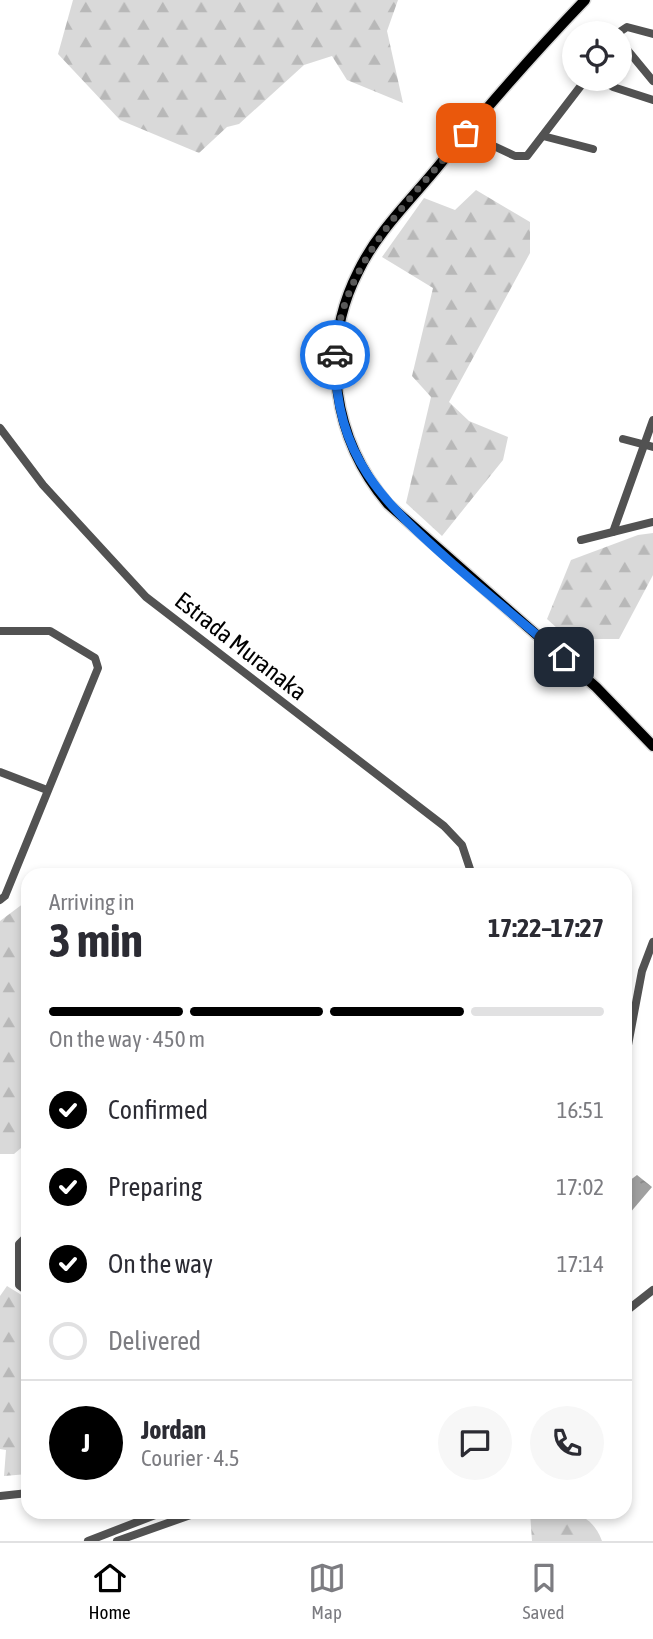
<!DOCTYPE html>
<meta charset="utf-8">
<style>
:root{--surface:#fff;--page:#f7f7f7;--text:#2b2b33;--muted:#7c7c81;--line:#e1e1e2;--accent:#000}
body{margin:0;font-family:"Asap Condensed",sans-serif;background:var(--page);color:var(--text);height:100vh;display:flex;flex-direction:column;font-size:26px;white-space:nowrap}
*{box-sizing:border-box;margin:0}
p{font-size:23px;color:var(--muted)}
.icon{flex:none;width:38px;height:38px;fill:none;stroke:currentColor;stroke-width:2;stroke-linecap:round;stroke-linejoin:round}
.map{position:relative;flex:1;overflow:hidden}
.details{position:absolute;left:21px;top:868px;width:611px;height:651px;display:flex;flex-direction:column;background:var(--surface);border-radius:21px;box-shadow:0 4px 10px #0003}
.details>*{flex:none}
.buttons{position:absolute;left:562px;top:21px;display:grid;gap:14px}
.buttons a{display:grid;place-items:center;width:70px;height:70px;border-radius:50%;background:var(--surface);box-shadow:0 4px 10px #0003;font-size:35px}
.pin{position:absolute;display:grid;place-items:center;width:60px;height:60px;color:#fff;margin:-30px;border-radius:14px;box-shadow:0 4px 10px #0006}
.courier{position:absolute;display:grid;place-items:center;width:70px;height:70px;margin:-35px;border:5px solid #1a73e8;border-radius:50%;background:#fff;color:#222;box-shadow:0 2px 9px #0007}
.headline em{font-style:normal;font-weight:700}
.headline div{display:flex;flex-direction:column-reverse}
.headline{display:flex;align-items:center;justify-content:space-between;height:119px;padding:0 28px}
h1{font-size:46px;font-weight:700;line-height:52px}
.bar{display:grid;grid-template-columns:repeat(4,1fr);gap:10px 7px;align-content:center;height:84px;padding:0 28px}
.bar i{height:9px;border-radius:5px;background:var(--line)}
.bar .active{background:var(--accent)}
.bar p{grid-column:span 4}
.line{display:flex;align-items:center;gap:18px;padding:0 28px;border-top:2px solid var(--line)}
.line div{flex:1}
.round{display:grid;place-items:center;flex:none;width:74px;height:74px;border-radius:37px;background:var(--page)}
ol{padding:0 28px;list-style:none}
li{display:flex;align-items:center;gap:21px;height:77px}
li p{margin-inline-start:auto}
li .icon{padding:7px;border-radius:50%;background:var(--accent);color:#fff;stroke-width:4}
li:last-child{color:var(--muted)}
li i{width:38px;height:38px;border:4px solid var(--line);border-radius:50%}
.tabs{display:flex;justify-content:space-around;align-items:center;height:98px;border-top:2px solid var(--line);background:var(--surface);font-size:19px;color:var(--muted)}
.tabs a{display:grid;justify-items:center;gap:4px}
.tabs .active{color:var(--accent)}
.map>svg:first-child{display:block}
</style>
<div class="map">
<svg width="653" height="1541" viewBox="0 0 653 1541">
<defs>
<pattern id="forest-firs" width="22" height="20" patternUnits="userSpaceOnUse" patternTransform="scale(1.75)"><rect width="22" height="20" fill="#d9d9d9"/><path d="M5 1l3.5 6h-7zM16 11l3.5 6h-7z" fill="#b8b8b8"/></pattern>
<pattern id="water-ripples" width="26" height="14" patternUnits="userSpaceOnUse" patternTransform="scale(1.75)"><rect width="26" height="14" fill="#a0a0a0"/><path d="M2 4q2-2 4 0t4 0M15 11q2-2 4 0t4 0" fill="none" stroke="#888"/></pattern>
</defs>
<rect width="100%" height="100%" fill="#fff"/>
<g fill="url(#forest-firs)">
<polygon points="73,0 398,0 387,31 403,103 347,80 332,56 304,65 239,124 227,127 199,153 120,120 58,54"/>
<polygon points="476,190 530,222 530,253 449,402 469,421 508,437 503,460 442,536 406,503 431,397 412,376 433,288 382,257 424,198 455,210"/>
<polygon points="653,533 653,575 619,639 569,639 547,619 571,560 638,535"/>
<polygon points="28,900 28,1064 21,1077 28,1086 28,1142 14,1154 0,1154 0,921"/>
<polygon points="7,1286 28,1299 28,1474 4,1476 6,1450 0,1449 0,1296"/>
<path d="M530 1512C561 1512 589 1506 602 1541H532Z"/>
</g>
<polygon fill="url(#water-ripples)" points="637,1175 652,1187 629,1214 625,1213 625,1184"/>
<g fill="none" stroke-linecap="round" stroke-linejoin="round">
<g stroke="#dbdbdb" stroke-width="13">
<path id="major" d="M585 0C535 52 487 107 441 163 413 198 378 230 358 272 319 349 333 439 388 504L596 687 653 746"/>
</g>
<g stroke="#525252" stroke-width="8">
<polyline points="618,33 627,27 653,34"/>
<polyline points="620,41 653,81"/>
<polyline points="601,79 613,87 653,100"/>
<polyline points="466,133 515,156 527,156 583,83"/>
<polyline points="543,136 593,149"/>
<polyline points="0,428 43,485 146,597 444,826 462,845 472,875"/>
<polyline points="623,439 653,447"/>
<polyline points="613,532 653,420"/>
<polyline points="581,540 653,522"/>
<polyline points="0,631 50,631 95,658 98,668 5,896 0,900"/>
<polyline points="0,772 47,790"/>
<polyline points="625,1061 642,971 653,942"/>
<polyline points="28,1235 19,1244 19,1285 28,1292"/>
<polyline points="625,1312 653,1290"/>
<polyline points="0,1496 28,1493"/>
<polyline points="88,1541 163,1512"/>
<polyline points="117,1541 199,1512"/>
</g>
<use href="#major" stroke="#000" stroke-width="10"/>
</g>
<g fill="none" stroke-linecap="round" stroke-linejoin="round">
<path stroke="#595959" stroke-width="7" stroke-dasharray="0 12.6" d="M335 355C340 263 411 200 466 133"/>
<path stroke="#1a73e8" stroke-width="9" d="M335 355C335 457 382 501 453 564 490 596 526 626 564 657"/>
</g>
<g text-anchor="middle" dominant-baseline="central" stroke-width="7" stroke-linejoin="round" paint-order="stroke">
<g font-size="24" fill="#000" stroke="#fff">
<text transform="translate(241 646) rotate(38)">Estrada Muranaka</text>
</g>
</g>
</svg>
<div class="buttons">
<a><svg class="icon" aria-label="locate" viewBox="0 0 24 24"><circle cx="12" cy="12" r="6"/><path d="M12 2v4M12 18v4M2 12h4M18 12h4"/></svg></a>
</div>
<div class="pin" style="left:466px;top:133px;background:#ea580c"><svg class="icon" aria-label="bag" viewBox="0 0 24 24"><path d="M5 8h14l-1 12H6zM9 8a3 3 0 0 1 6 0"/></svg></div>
<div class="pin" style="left:564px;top:657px;background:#1f2937"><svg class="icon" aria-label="home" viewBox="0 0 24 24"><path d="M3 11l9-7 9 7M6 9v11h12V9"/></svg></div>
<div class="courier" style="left:335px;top:355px"><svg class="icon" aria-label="car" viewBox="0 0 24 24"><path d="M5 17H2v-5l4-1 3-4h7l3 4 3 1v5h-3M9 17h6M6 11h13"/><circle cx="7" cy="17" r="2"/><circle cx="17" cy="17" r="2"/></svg></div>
<section class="details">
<div class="headline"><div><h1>3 min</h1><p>Arriving in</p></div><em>17:22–17:27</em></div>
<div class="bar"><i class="active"></i><i class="active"></i><i class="active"></i><i></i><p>On the way · 450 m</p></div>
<ol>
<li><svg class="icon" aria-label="check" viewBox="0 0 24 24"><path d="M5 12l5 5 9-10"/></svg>Confirmed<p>16:51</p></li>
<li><svg class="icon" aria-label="check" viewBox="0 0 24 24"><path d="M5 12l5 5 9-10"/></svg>Preparing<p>17:02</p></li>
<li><svg class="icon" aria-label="check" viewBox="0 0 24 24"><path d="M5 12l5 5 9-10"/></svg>On the way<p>17:14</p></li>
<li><i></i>Delivered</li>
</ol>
<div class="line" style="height:126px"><b class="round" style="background:var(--accent);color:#fff">J</b><div><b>Jordan</b><p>Courier · 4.5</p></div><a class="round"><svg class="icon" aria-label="chat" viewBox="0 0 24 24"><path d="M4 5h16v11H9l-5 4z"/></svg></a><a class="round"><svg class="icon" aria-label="phone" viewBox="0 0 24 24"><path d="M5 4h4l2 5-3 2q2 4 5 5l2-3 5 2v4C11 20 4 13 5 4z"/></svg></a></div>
</section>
</div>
<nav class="tabs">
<a class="active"><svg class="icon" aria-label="home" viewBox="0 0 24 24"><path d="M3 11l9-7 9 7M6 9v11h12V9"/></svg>Home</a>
<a><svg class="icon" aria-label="map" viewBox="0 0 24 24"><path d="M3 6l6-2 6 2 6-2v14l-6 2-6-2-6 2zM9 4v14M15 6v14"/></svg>Map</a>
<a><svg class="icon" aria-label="saved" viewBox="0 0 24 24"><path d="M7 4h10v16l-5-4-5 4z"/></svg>Saved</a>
</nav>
